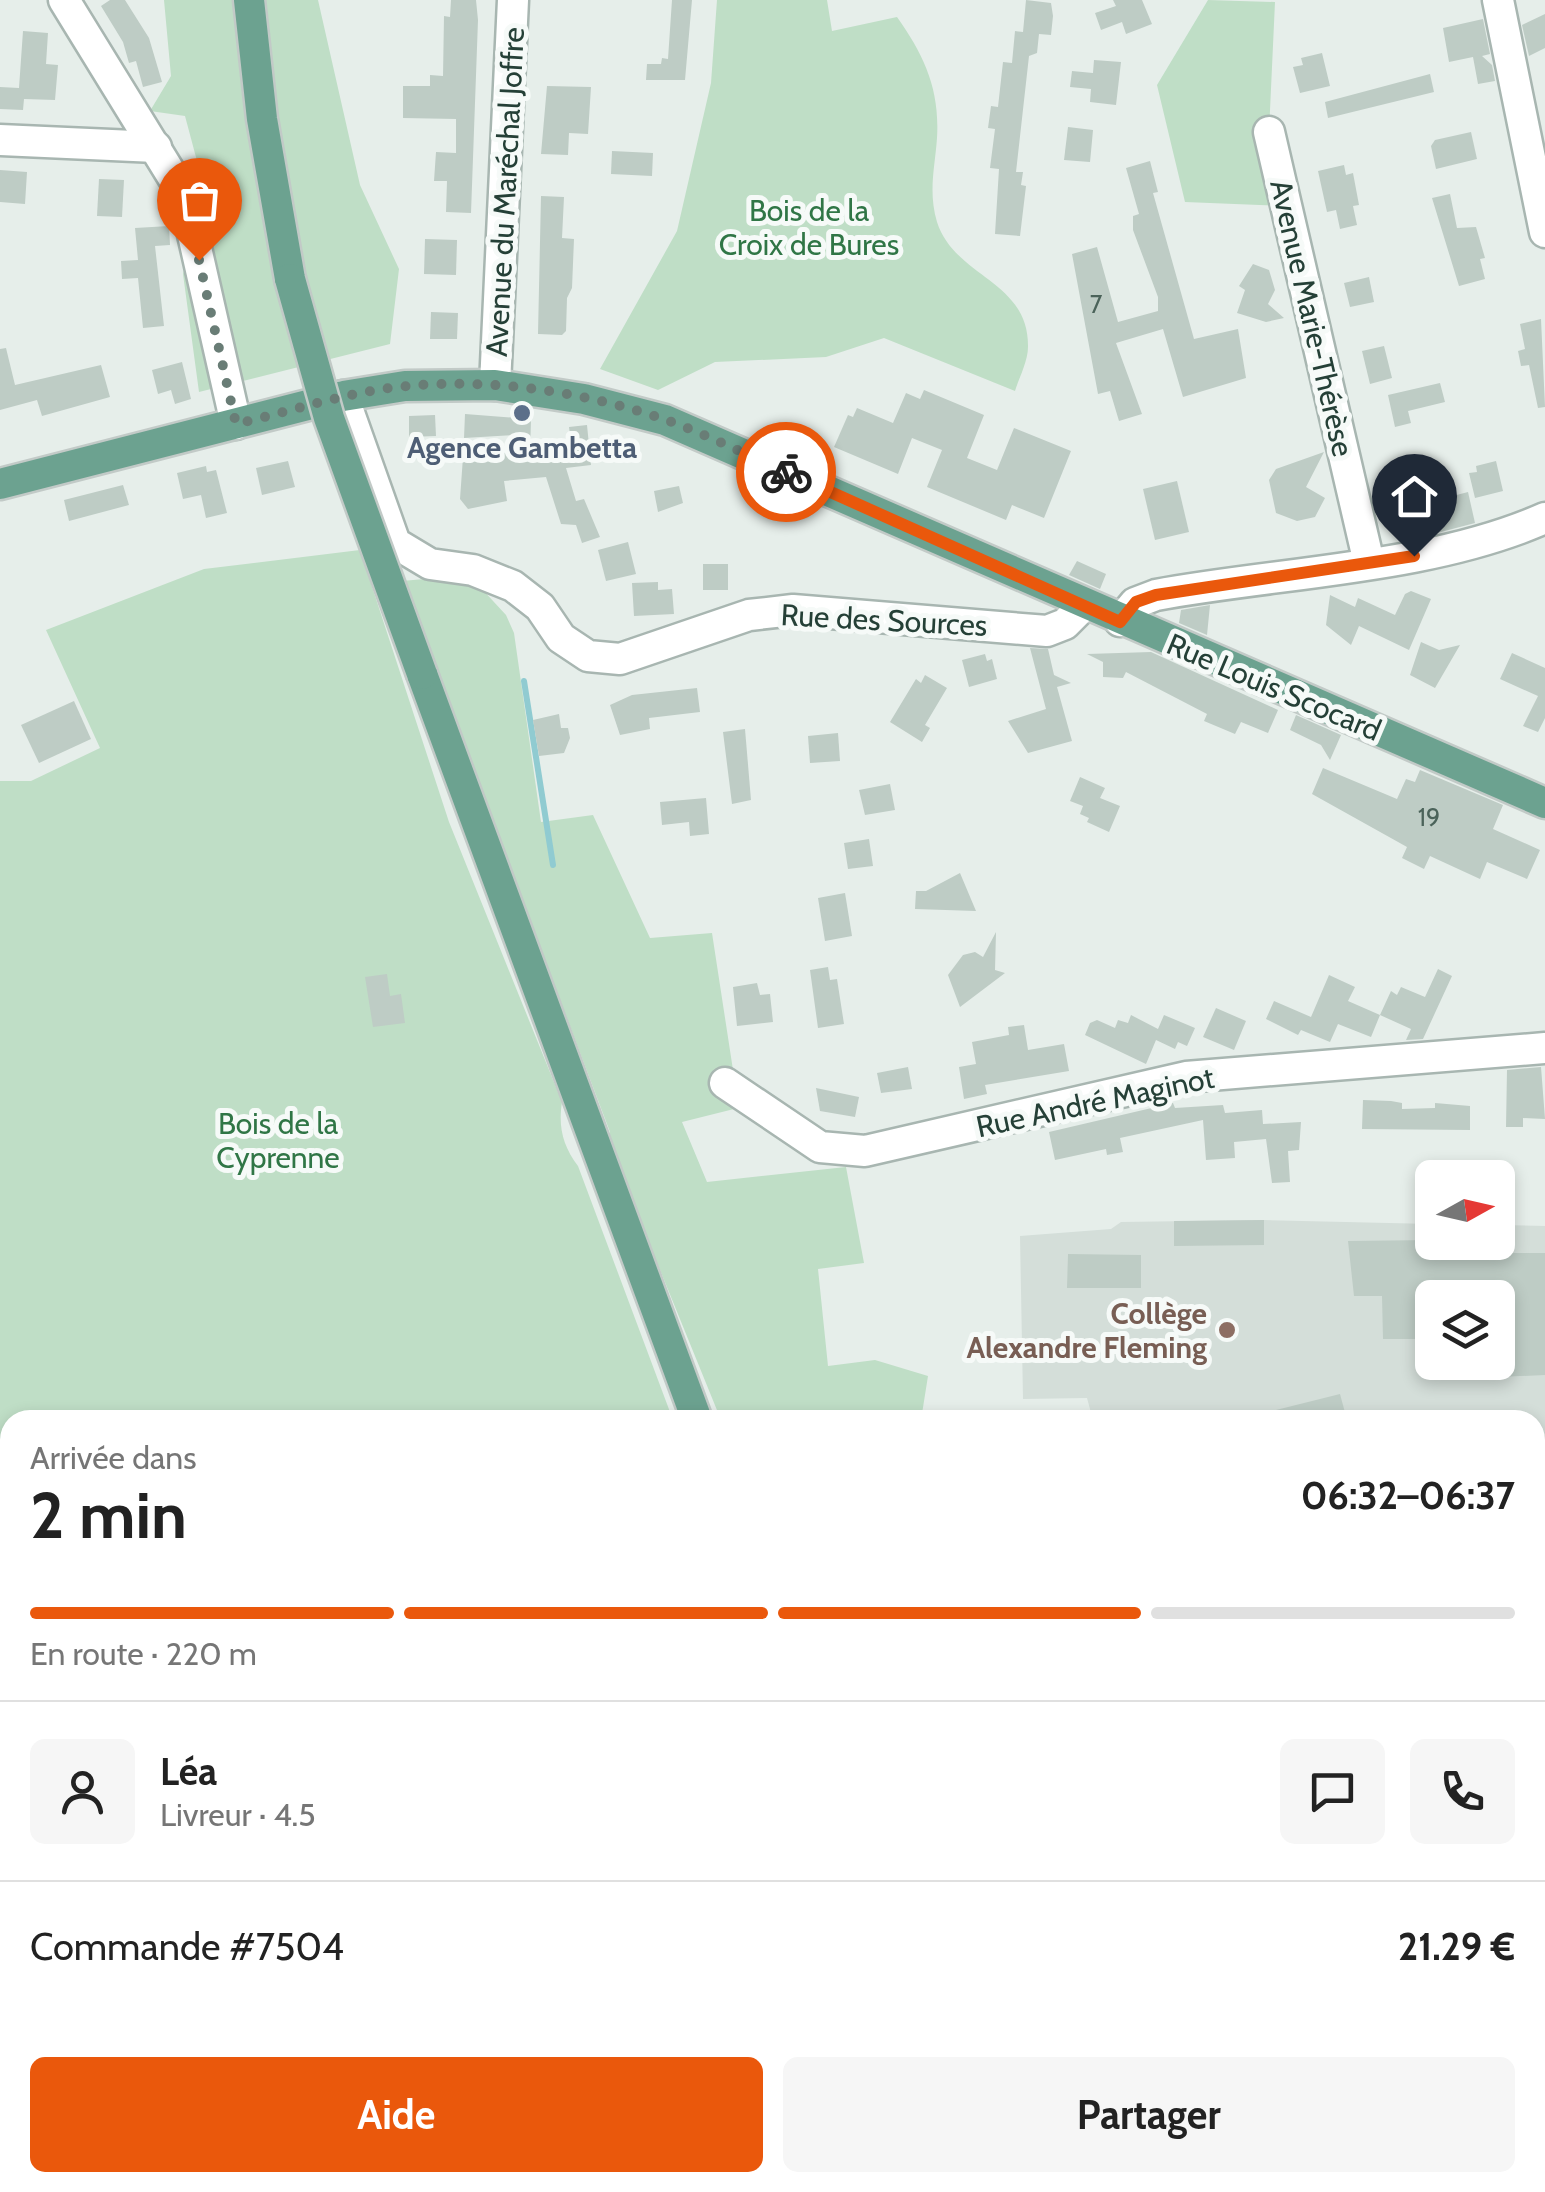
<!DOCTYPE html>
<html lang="fr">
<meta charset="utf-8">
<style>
:root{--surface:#fff;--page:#f6f6f6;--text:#222;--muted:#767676;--line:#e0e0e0;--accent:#ea580c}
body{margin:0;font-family:Cabin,sans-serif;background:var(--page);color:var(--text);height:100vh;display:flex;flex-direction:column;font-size:38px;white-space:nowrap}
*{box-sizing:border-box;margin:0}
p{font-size:32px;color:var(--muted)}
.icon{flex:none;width:55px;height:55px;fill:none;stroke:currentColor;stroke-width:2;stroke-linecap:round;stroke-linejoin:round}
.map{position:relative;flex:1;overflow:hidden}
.panel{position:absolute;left:0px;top:1410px;width:1545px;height:782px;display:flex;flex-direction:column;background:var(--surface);border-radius:30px 30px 0 0;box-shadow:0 5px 15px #0003}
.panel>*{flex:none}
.needle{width:65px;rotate:82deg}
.tools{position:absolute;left:1415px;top:1160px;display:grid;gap:20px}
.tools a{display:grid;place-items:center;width:100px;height:100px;border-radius:15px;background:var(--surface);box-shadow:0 5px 15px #0003;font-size:50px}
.pin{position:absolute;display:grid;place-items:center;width:85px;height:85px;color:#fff;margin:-102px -42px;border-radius:50% 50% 50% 0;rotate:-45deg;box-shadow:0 0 10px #0007}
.pin .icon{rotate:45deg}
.courier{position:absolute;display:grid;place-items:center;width:100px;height:100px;margin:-50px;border:8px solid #ea580c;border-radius:50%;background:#fff;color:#222;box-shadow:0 2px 12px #0007}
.overview em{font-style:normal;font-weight:800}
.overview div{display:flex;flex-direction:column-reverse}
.overview{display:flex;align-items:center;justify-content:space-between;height:170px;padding:0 30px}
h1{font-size:65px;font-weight:800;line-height:75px}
.bar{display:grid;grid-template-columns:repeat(4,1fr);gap:15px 10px;align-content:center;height:120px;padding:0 30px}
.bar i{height:12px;border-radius:8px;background:var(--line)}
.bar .current{background:var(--accent)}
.bar p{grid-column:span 4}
.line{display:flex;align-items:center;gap:25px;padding:0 30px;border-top:2px solid var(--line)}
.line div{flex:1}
.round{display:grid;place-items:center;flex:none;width:105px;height:105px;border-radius:15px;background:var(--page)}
.button{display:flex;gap:20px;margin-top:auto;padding:20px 30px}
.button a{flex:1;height:115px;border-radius:15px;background:var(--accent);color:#fff;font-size:40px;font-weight:800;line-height:115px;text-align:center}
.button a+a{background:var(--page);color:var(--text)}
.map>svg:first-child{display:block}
</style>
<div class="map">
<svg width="1545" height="2192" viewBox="0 0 1545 2192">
<rect width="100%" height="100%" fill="#e6eeea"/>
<path fill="#d4ded9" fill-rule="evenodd" d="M1264 1220 1432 1224V1242H1498V1225L1545 1226V1941H1535V1420H1093L1087 1398 1023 1399 1020 1236 1111 1229 1121 1222ZM1432 1298H1498V1362H1432Z"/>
<g fill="#bfdec6">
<polygon points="164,0 318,0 360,185 399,269 390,344 199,392 183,274 205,191 185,116 150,111 171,76"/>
<path d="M717 0H827L832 31 897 17C924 55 940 89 937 138 935 167 928 192 937 222 955 278 1029 280 1028 347 1028 361 1019 378 1015 391L884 338 826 357 715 362 658 390 600 369 677 231 711 83Z"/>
<polygon points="1208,0 1275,2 1269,132 1286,206 1185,202 1157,85"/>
<path d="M360 550 449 822 562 1102C558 1127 563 1146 578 1166L673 1420H10V1953L0 1875V781H31L100 748 46 630 204 569Z"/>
<polygon points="469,575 506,615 514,633 541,822 593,815 650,938 712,933 733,1070 734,1109 682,1122 707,1182 846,1167 864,1263 818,1269 828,1366 875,1360 928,1376 921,1420 721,1420 608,1142 610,1132 402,581"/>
<polygon points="962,2182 965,2192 41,2192 39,2183"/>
<polygon points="1011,2183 1011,2182 1232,2183 1226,2192 1014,2192"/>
</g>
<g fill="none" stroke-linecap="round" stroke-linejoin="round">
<polyline stroke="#90cbd1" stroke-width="6" points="524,681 553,865"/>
</g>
<g fill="#beccc5">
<polygon points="110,0 125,0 149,38 162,82 143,87 136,61 129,63 123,42 101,6"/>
<polygon points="451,0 476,0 478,20 471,213 446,212 447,181 434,181 436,152 456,153 456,119 403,118 403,86 430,86 430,75 443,76 444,16 450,17"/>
<polygon points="672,0 692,0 685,80 646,80 647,64 661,64 662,58 668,59"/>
<polygon points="1026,0 1051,3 1053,16 1051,35 1039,34 1037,53 1029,56 1016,172 1023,172 1021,185 1026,186 1020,236 995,234 999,169 990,168 995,129 988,128 991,106 998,107 1003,62 1012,63 1015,31 1023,32"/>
<polygon points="1113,0 1142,0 1152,24 1126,34 1122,22 1101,30 1095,13 1116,6"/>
<polygon points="1545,14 1545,48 1529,56 1522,25"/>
<polygon points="1483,19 1490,54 1482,56 1492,65 1495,81 1478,84 1473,57 1449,62 1443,28"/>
<polygon points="23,31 48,33 46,64 58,65 55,100 24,99 23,110 0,109 0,87 19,88"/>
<polygon points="1322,53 1330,86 1300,93 1293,67 1303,65 1301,58"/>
<polygon points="1094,60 1121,62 1116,105 1090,102 1091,89 1070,87 1072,71 1093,73"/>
<polygon points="1430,74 1434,92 1328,118 1325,102"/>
<polygon points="547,86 591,87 588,134 569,133 568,155 541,154"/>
<polygon points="1068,127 1093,130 1090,162 1064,160"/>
<polygon points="1471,132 1477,159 1436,169 1431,146 1435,140"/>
<polygon points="612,151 653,153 652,176 611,174"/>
<polygon points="1150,161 1158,192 1153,193 1194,339 1238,329 1246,378 1183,397 1163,329 1116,343 1142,414 1119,421 1110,391 1098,394 1072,254 1097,247 1118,322 1158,311 1158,297 1133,230 1133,216 1139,214 1126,168"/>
<polygon points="1344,165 1346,175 1353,173 1359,205 1353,206 1357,225 1340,229 1336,210 1327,212 1318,171"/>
<polygon points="0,170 27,172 25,204 0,202"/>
<polygon points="99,179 124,180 122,217 97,216"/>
<polygon points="1450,194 1457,228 1476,227 1485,258 1480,259 1485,279 1459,286 1432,198"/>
<polygon points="541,196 564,197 562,238 574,239 572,288 567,298 566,331 562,335 538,334"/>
<polygon points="169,226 170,245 155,246 164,326 143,328 138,278 122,279 121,261 138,260 135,228"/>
<polygon points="425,239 457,240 456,275 424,274"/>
<polygon points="1253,264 1269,270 1275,290 1268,304 1284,318 1266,322 1237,313 1245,290 1239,286"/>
<polygon points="1369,277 1374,302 1350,307 1344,283"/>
<polygon points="431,312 458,313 457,339 430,339"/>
<polygon points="1541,319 1545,407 1538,408 1529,365 1521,366 1518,351 1525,349 1520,324"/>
<polygon points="1384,346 1392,378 1370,384 1362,351"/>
<polygon points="6,348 15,385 101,365 110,397 42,416 37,400 0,410 0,349"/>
<polygon points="182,362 191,399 175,404 171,390 158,394 152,370"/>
<polygon points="1440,383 1445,402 1408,411 1411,423 1395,427 1388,395"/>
<polygon points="924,390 984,415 967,458 997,470 1014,428 1071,451 1044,518 1012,505 1006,520 927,487 942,450 912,438 898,474 834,447 848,415 853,417 857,408 893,423 906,393 920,399"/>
<polygon points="465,414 531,419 530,454 572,450 569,427 587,425 591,465 566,468 576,501 584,499 600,537 582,543 576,525 561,524 546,477 504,481 507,501 468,509 460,499 463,457 516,442 515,435 464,438"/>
<polygon points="435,415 436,436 409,437 409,416"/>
<polygon points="1324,452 1306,487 1325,498 1315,517 1297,521 1276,513 1269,480 1276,469"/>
<polygon points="288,461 295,487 262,495 256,468"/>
<polygon points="1496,461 1503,491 1475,498 1469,473 1477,472 1476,466"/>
<polygon points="206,466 207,472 216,470 227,513 206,518 201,495 183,499 177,473"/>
<polygon points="1177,481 1189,532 1155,540 1143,489"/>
<polygon points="123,485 129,505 69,521 64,500"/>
<polygon points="1411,485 1415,508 1387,513 1383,491"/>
<polygon points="679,486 683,503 658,512 654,491"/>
<polygon points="1468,492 1475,523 1437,533 1430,502"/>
<polygon points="628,542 636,574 606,581 598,550"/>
<polygon points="1077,561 1106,574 1100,589 1069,575"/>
<rect x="703" y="564" width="25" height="26"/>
<polygon points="658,582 658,590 672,589 674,614 634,616 632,583"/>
<polygon points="1411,591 1431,599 1409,650 1359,626 1351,645 1326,625 1330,595 1355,607 1358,598 1395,615 1405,594"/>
<polygon points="1210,605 1207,635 1179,623 1181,610"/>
<polygon points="1421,642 1439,650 1460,645 1435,688 1410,675"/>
<polygon points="1030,648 1048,649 1054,675 1071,683 1057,687 1072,741 1028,753 1008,721 1046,709"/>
<polygon points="1151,652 1278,710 1268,733 1241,722 1235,734 1204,721 1207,714 1126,672 1123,678 1103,677 1103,662 1087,654"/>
<polygon points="1512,653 1545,668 1545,718 1538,732 1523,726 1538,696 1500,679"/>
<polygon points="985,654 987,661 992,659 997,679 969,687 962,660"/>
<polygon points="925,675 947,688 925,725 930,728 922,742 890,722 916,679 921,683"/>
<polygon points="697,688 700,712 649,718 650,729 620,735 610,705 632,695"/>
<polygon points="74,701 91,739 39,763 21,725"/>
<polygon points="559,714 561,728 568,728 570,738 564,753 539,756 533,720"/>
<polygon points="1296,715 1341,735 1330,760 1321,745 1290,730"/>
<polygon points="745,729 751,800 732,804 723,732"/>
<polygon points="838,733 840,761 810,763 808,736"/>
<polygon points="1323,768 1397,799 1406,779 1415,782 1420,770 1503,805 1493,829 1540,850 1527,879 1487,862 1480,879 1430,856 1424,869 1402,858 1407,847 1312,794"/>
<polygon points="1080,777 1105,788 1100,798 1120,806 1109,832 1087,822 1089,818 1080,814 1083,806 1070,801"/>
<polygon points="890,784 895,810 865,815 859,790"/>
<polygon points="706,798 709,834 690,836 689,822 662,825 660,802"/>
<polygon points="869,839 873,866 848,869 844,843"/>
<polygon points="960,873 976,911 915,909 916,891 926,891"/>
<polygon points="845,893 852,936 825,941 818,898"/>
<polygon points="996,932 995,970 1005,973 960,1007 948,975 963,955 975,952 983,957"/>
<polygon points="828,967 830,980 837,979 844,1024 818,1028 810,970"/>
<polygon points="1438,969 1452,976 1423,1039 1406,1040 1411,1029 1380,1015 1391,991 1397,995 1401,987 1425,997"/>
<polygon points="387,974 390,996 401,994 405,1023 373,1027 365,977"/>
<polygon points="1329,975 1355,987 1348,1001 1380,1015 1371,1037 1338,1024 1330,1042 1301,1030 1298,1035 1266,1019 1274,1001 1311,1017"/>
<polygon points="757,983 760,995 770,994 773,1022 737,1026 733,987"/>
<polygon points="1216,1008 1246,1021 1234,1050 1203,1037"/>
<polygon points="1131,1015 1158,1029 1164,1015 1195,1028 1187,1046 1178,1042 1175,1049 1156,1040 1146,1064 1085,1035 1090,1023 1097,1020 1115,1028 1118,1020 1128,1023"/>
<polygon points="1024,1025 1028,1050 1064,1044 1069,1071 985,1085 987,1094 964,1099 959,1067 976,1064 972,1042 1009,1035 1008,1027"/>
<polygon points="908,1067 912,1089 881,1093 877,1073"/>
<polygon points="1541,1067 1545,1119 1523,1118 1523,1127 1506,1127 1507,1070"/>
<polygon points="816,1088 859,1097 855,1117 820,1111"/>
<polygon points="1363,1100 1391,1101 1402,1103 1402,1109 1435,1108 1435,1103 1470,1106 1470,1130 1362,1129"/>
<polygon points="1173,1103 1175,1108 1223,1105 1225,1113 1262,1110 1263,1124 1301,1122 1299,1150 1288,1151 1290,1182 1272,1183 1266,1139 1234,1142 1235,1158 1206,1160 1203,1120 1120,1138 1123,1152 1107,1155 1106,1149 1055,1160 1049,1132"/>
<polygon points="1264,1220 1264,1245 1174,1246 1174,1221"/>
<polygon points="1432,1240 1448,1242 1448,1253 1545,1253 1545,1375 1498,1377 1498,1298 1432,1298 1432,1339 1383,1339 1382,1296 1354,1296 1348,1241"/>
<polygon points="1068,1254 1141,1255 1141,1288 1067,1288"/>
<polygon points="1340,1394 1347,1420 1261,1420 1260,1414"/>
</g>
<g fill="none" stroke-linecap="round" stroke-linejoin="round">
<g stroke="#a8b6b1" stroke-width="35">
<g id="minor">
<polyline points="64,0 184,195 236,424"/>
<polyline points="1498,0 1545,232"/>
<polyline points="1269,132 1369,563"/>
<polyline points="0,140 156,147"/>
<polyline points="495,385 513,0"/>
<polyline points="343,396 395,543 430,564 473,570 513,586 540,607 561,638 588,656 620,659 749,615 793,610 1047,631 1065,624 1084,605"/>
<path d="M1120 621 1135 603 1156 595C1280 572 1430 569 1545 518"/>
<polyline points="725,1083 820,1147 865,1151 1186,1077 1545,1048"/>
<polyline points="0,1875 10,1954"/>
<polyline points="39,2182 40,2192"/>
</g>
</g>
<g stroke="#c2cac7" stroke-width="35">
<g id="major">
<polyline points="249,0 262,119 290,279"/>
<polyline points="0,484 343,396 405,386 495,385 584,399 665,420 1545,803"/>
<polyline points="422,674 697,1420"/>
<polyline points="977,2182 981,2192"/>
</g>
</g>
<g stroke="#c2cac7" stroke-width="35">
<polyline id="highway" points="993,2182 997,2192"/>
</g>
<use href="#minor" stroke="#fff" stroke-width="30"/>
<use href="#major" stroke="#6ca290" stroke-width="30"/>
<use href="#highway" stroke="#316b5b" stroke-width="30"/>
<g stroke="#c2cac7" stroke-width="35" stroke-linecap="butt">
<polyline id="major-bridge" points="290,279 329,418 422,674"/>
</g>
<use href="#major-bridge" stroke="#6ca290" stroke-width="30"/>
</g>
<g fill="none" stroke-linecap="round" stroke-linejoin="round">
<path stroke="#697d76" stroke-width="10" stroke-dasharray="0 18" d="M199 260 236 424C293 411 349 391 408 386 492 378 586 392 666 420 706 434 746 455 786 472"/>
<polyline stroke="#ea580c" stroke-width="12" points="786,472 1120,622 1136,602 1156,595 1414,556"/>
</g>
<circle fill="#5c6f8a" stroke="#f6faf8" stroke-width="4" cx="522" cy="413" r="10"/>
<circle fill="#8d6e63" stroke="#f6faf8" stroke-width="4" cx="1227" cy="1330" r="10"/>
<g text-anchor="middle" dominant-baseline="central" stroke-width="10" stroke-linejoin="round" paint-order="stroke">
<g font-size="25" fill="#4b635a">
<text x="1096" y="304">7</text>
<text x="1429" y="817">19</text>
</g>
<g font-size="30" fill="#254037" stroke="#f6faf8">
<text transform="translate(505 192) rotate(-87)">Avenue du Maréchal Joffre</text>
<text transform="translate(1312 318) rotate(77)">Avenue Marie-Thérèse</text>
<text transform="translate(884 620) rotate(3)">Rue des Sources</text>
<text transform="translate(1274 687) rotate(23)">Rue Louis Scocard</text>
<text transform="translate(1095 1102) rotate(-12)">Rue André Maginot</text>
</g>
<g font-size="30" fill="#307646" stroke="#f6faf8">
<text x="809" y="210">Bois de la<tspan x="809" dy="34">Croix de Bures</tspan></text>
<text x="278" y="1123">Bois de la<tspan x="278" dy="34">Cyprenne</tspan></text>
</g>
<g font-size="30" font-weight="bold" fill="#4e5e75" stroke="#f6faf8">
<text x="522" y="447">Agence Gambetta</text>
</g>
<g font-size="30" font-weight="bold" fill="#785e54" stroke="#f6faf8" text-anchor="end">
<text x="1207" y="1313">Collège<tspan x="1207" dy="34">Alexandre Fleming</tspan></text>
</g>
</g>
</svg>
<div class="tools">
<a><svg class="needle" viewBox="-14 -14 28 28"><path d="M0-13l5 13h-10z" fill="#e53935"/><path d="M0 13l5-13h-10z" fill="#767676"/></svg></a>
<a><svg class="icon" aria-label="layers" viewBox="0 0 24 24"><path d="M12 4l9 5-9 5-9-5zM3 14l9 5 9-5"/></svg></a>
</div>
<div class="pin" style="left:199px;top:260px;background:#ea580c"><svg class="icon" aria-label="bag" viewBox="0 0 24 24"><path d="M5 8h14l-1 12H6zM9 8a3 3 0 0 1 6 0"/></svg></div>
<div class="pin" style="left:1414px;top:556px;background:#1f2937"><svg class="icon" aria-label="home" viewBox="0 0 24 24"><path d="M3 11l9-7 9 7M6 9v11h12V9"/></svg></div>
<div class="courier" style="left:786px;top:472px"><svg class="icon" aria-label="bike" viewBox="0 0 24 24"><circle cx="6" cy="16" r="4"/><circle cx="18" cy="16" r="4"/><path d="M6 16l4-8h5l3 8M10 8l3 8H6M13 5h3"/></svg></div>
<section class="panel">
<div class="overview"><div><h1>2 min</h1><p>Arrivée dans</p></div><em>06:32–06:37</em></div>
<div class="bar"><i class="current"></i><i class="current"></i><i class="current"></i><i></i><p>En route · 220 m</p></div>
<div class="line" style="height:180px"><a class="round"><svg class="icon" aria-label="person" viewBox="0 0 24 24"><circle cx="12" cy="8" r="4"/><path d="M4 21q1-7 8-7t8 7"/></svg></a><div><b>Léa</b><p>Livreur · 4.5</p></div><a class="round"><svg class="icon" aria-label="chat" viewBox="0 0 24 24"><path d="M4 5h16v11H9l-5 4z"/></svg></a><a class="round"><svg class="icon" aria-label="phone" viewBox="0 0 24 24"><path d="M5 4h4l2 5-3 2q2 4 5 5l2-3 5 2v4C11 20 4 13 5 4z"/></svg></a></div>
<div class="line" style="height:130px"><div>Commande #7504</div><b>21.29 €</b></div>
<div class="button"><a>Aide</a><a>Partager</a></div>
</section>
</div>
